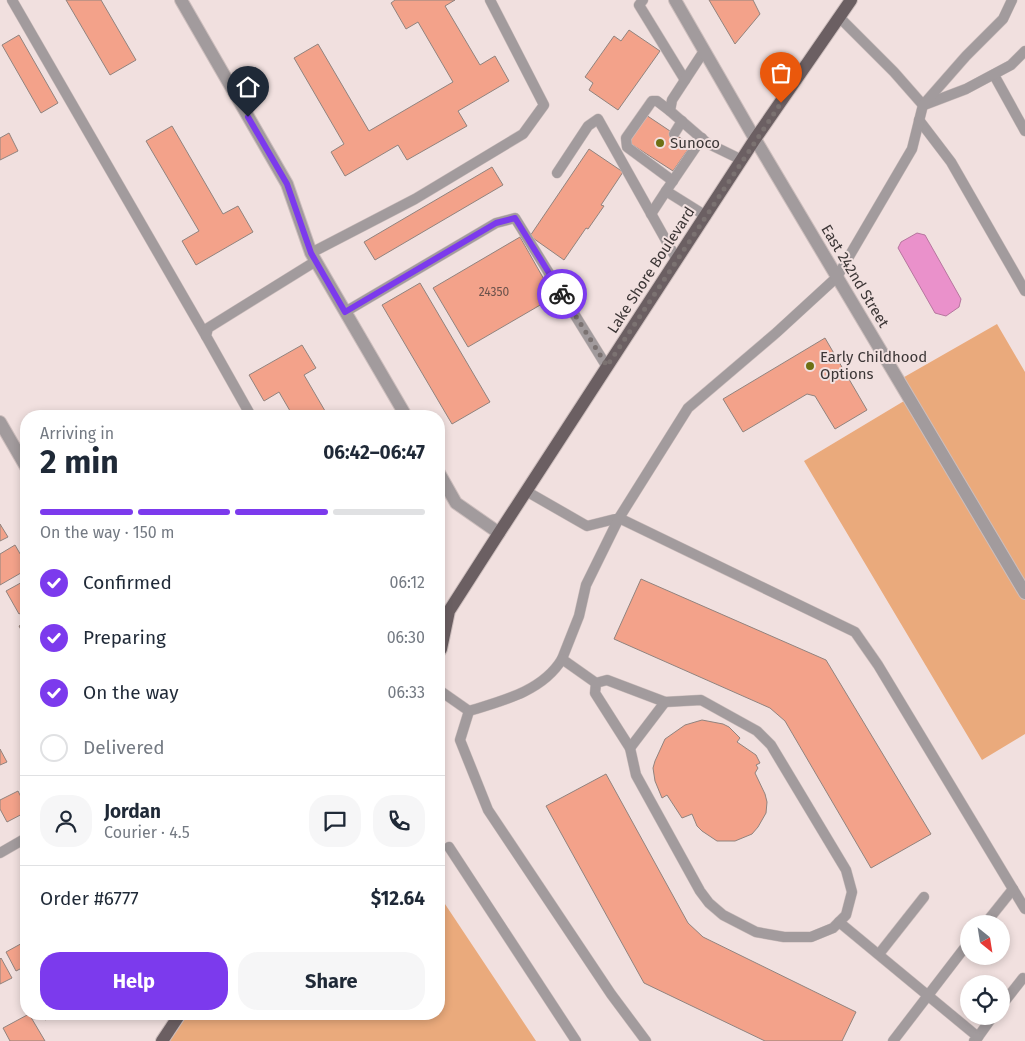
<!DOCTYPE html>
<meta charset="utf-8">
<style>
:root{--surface:#fff;--page:#f6f6f7;--text:#1f2937;--muted:#747a83;--line:#e0e1e3;--accent:#7c3aed}
body{margin:0;font-family:"Fira Sans",sans-serif;background:var(--page);color:var(--text);height:100vh;display:flex;flex-direction:column;font-size:19px;white-space:nowrap}
*{box-sizing:border-box;margin:0}
p{font-size:16px;color:var(--muted)}
.icon{flex:none;width:28px;height:28px;fill:none;stroke:currentColor;stroke-width:2;stroke-linecap:round;stroke-linejoin:round}
.map{position:relative;flex:1;overflow:hidden}
.sheet{position:absolute;left:20px;top:410px;width:425px;height:610px;display:flex;flex-direction:column;background:var(--surface);border-radius:20px;box-shadow:0 2px 8px #0003}
.sheet>*{flex:none}
.needle{width:32px;rotate:150deg}
.controls{position:absolute;left:960px;top:915px;display:grid;gap:10px}
.controls a{display:grid;place-items:center;width:50px;height:50px;border-radius:50%;background:var(--surface);box-shadow:0 2px 8px #0003;font-size:25px}
.pin{position:absolute;display:grid;place-items:center;width:42px;height:42px;color:#fff;margin:-51px -21px;border-radius:50% 50% 50% 0;rotate:-45deg;box-shadow:0 0 5px #0007}
.pin .icon{rotate:45deg}
.courier{position:absolute;display:grid;place-items:center;width:50px;height:50px;margin:-25px;border:4px solid #7c3aed;border-radius:50%;background:#fff;color:#222;box-shadow:0 1px 6px #0007}
.head em{font-style:normal;font-weight:700}
.head div{display:flex;flex-direction:column-reverse}
.head{display:flex;align-items:center;justify-content:space-between;height:85px;padding:0 20px}
h1{font-size:32px;font-weight:700;line-height:38px}
.bar{display:grid;grid-template-columns:repeat(4,1fr);gap:8px 5px;align-content:center;height:60px;padding:0 20px}
.bar i{height:6px;border-radius:4px;background:var(--line)}
.bar .on{background:var(--accent)}
.bar p{grid-column:span 4}
.line{display:flex;align-items:center;gap:12px;padding:0 20px;border-top:1px solid var(--line)}
.line div{flex:1}
.round{display:grid;place-items:center;flex:none;width:52px;height:52px;border-radius:20px;background:var(--page)}
ol{padding:0 20px;list-style:none}
li{display:flex;align-items:center;gap:15px;height:55px}
li p{margin-inline-start:auto}
li .icon{padding:5px;border-radius:50%;background:var(--accent);color:#fff;stroke-width:4}
li:last-child{color:var(--muted)}
li i{width:28px;height:28px;border:2px solid var(--line);border-radius:50%}
.action{display:flex;gap:10px;margin-top:auto;padding:10px 20px}
.action a{flex:1;height:58px;border-radius:20px;background:var(--accent);color:#fff;font-size:20px;font-weight:700;line-height:58px;text-align:center}
.action a+a{background:var(--page);color:var(--text)}
.map>svg:first-child{display:block}
</style>
<div class="map">
<svg width="1025" height="1041" viewBox="0 0 1025 1041">
<rect width="100%" height="100%" fill="#f1e0df"/>
<g fill="#eaaa7c">
<polygon points="997,324 1025,372 1025,734 982,760 804,461 909,398 899,380"/>
<polygon points="439,895 536,1041 162,1041 180,1014 439,1014"/>
</g>
<polygon fill="#ea91cb" stroke="#b6769e" points="917,233 925,235 961,299 959,307 946,316 935,313 898,248 901,242"/>
<g fill="#f3a28a" stroke="#91837e">
<polygon points="66,0 101,0 136,60 110,75"/>
<polygon points="395,0 455,0 445,6 480,65 495,56 509,81 458,111 467,126 407,160 398,145 345,176 331,152 344,144 294,58 318,44 369,131 453,82 418,22 406,29 391,3"/>
<polygon points="709,0 753,0 760,14 735,44"/>
<polygon points="629,30 660,51 618,110 589,90 593,83 585,77 614,36 621,41"/>
<polygon points="19,35 58,103 41,113 2,45"/>
<polygon points="646,115 691,145 673,171 628,142"/>
<polygon points="172,126 223,214 238,206 253,232 196,265 182,241 199,231 146,141"/>
<polygon points="9,133 18,151 0,160 0,138"/>
<polygon points="589,149 623,172 601,205 604,206 588,229 586,228 564,260 530,236"/>
<polygon points="492,167 503,185 375,260 364,242"/>
<polygon points="520,237 554,297 468,347 433,288"/>
<polygon points="420,283 490,402 452,424 382,305"/>
<polygon points="825,338 867,410 835,429 815,396 807,394 743,432 723,399"/>
<polygon points="302,345 316,368 304,375 328,416 293,416 279,392 264,401 249,375"/>
<polygon points="0,524 8,537 0,541"/>
<polygon points="15,545 26,564 26,570 0,585 0,554"/>
<polygon points="641,579 826,660 931,834 871,868 785,721 770,708 614,639"/>
<polygon points="26,580 26,610 19,614 6,591"/>
<polygon points="26,622 26,639 19,626"/>
<polygon points="702,720 723,724 729,727 740,738 737,742 756,755 760,763 756,765 758,768 755,773 765,794 767,802 766,813 758,827 752,834 735,841 717,841 702,831 697,826 692,814 682,818 667,795 662,798 655,781 653,768 655,761 665,739 685,725"/>
<polygon points="0,749 7,762 0,765"/>
<polygon points="606,774 688,923 703,937 856,1012 842,1041 765,1041 644,983 546,806"/>
<polygon points="18,791 26,807 26,812 7,822 0,809 0,800"/>
<polygon points="26,941 26,966 16,971 6,952"/>
<polygon points="1,958 12,978 0,984 0,959"/>
<polygon points="29,1014 45,1041 10,1041 3,1028"/>
<polygon points="41,1014 57,1014 45,1020"/>
</g>
<g fill="none" stroke-linecap="round" stroke-linejoin="round">
<g stroke="#cdbebd" stroke-width="11">
<g id="lane">
<polyline points="12,0 206,336"/>
<polyline points="643,0 639,5 685,80"/>
<polyline points="839,17 894,72 923,105"/>
<polyline points="704,51 672,100 670,111 707,143 742,160"/>
<polyline points="994,75 1025,131"/>
<polyline points="924,105 966,89 1011,65 1025,51"/>
<polyline points="670,111 657,101 652,101 626,138 627,147 673,181"/>
<polyline points="919,120 951,162 1025,291"/>
<polyline points="674,134 682,121"/>
<polyline points="702,138 666,191 706,216"/>
<polyline points="557,173 588,126 598,119 677,260"/>
<polyline points="651,214 666,191"/>
<polyline points="311,253 415,199 523,134 544,105 490,0"/>
<polyline points="345,312 496,223 515,218 607,367"/>
<polyline points="251,416 206,336 208,328 316,261"/>
<polyline points="526,491 587,526 619,518 688,408 776,333 837,277 912,149 923,105 966,56 1003,19 1012,0"/>
<polyline points="562,659 579,616 586,585 619,518 855,632 878,665 1025,909"/>
<polygon points="607,680 665,702 701,700 757,731 771,745 846,870 852,892 846,915 833,928 811,937 784,937 756,932 723,915 709,903 700,891 636,775 630,748 595,693 596,683"/>
<polyline points="439,690 469,711"/>
<polyline points="469,711 460,740 488,810 611,994 646,1041"/>
<path d="M469 711C502 701 543 691 562 659L596 683"/>
<polyline points="630,748 665,702"/>
<polyline points="449,847 576,1041"/>
<polyline points="0,853 26,838"/>
<polyline points="839,922 978,1037 974,1041"/>
<polyline points="985,924 1013,889"/>
<polyline points="879,954 924,897"/>
<polyline points="1001,1006 1023,978"/>
<polyline points="978,1037 993,1016"/>
<polyline points="893,1041 969,942"/>
</g>
</g>
<g stroke="#cdbebd" stroke-width="14">
<g id="street">
<polyline points="181,0 287,184 311,253 406,416"/>
<polyline points="675,0 755,139 1025,593"/>
<polyline points="0,422 26,467"/>
<polyline points="439,473 456,503 499,533"/>
</g>
</g>
<g stroke="#cdbebd" stroke-width="14">
<g id="primary">
<polyline points="439,652 441,649 449,611 499,533 755,139 851,0"/>
<polyline points="162,1041 180,1014"/>
</g>
</g>
<use href="#lane" stroke="#a29b9d" stroke-width="10"/>
<use href="#street" stroke="#a29b9d" stroke-width="12"/>
<use href="#primary" stroke="#6b5f62" stroke-width="12"/>
</g>
<g fill="none" stroke-linecap="round" stroke-linejoin="round">
<polyline stroke="#7b7271" stroke-width="5" stroke-dasharray="0 9" points="562,294 607,366 781,103"/>
<polyline stroke="#7c3aed" stroke-width="6" points="248,117 287,184 311,253 345,312 496,223 515,218 562,294"/>
</g>
<g fill="#6d7014" stroke="#f1e0df" stroke-width="2">
<circle cx="660" cy="143" r="5"/>
<circle cx="810" cy="366" r="5"/>
</g>
<g text-anchor="middle" dominant-baseline="central" stroke-width="4" stroke-linejoin="round" paint-order="stroke">
<g font-size="12" fill="#6a514b">
<text x="494" y="292">24350</text>
</g>
<g font-size="15" fill="#3c3636" stroke="#f1e0df" text-anchor="start">
<text x="670" y="143">Sunoco</text>
<text x="820" y="357">Early Childhood<tspan x="820" dy="17">Options</tspan></text>
</g>
<g font-size="15" fill="#3c3636" stroke="#f1e0df">
<text transform="translate(651 270) rotate(-57)">Lake Shore Boulevard</text>
<text transform="translate(855 276) rotate(59)">East 242nd Street</text>
</g>
</g>
</svg>
<div class="controls">
<a><svg class="needle" viewBox="-14 -14 28 28"><path d="M0-13l5 13h-10z" fill="#e53935"/><path d="M0 13l5-13h-10z" fill="#747a83"/></svg></a>
<a><svg class="icon" aria-label="locate" viewBox="0 0 24 24"><circle cx="12" cy="12" r="6"/><path d="M12 2v4M12 18v4M2 12h4M18 12h4"/></svg></a>
</div>
<div class="pin" style="left:781px;top:103px;background:#ea580c"><svg class="icon" aria-label="bag" viewBox="0 0 24 24"><path d="M5 8h14l-1 12H6zM9 8a3 3 0 0 1 6 0"/></svg></div>
<div class="pin" style="left:248px;top:117px;background:#1f2937"><svg class="icon" aria-label="home" viewBox="0 0 24 24"><path d="M3 11l9-7 9 7M6 9v11h12V9"/></svg></div>
<div class="courier" style="left:562px;top:294px"><svg class="icon" aria-label="bike" viewBox="0 0 24 24"><circle cx="6" cy="16" r="4"/><circle cx="18" cy="16" r="4"/><path d="M6 16l4-8h5l3 8M10 8l3 8H6M13 5h3"/></svg></div>
<section class="sheet">
<div class="head"><div><h1>2 min</h1><p>Arriving in</p></div><em>06:42–06:47</em></div>
<div class="bar"><i class="on"></i><i class="on"></i><i class="on"></i><i></i><p>On the way · 150 m</p></div>
<ol>
<li><svg class="icon" aria-label="check" viewBox="0 0 24 24"><path d="M5 12l5 5 9-10"/></svg>Confirmed<p>06:12</p></li>
<li><svg class="icon" aria-label="check" viewBox="0 0 24 24"><path d="M5 12l5 5 9-10"/></svg>Preparing<p>06:30</p></li>
<li><svg class="icon" aria-label="check" viewBox="0 0 24 24"><path d="M5 12l5 5 9-10"/></svg>On the way<p>06:33</p></li>
<li><i></i>Delivered</li>
</ol>
<div class="line" style="height:90px"><a class="round"><svg class="icon" aria-label="person" viewBox="0 0 24 24"><circle cx="12" cy="8" r="4"/><path d="M4 21q1-7 8-7t8 7"/></svg></a><div><b>Jordan</b><p>Courier · 4.5</p></div><a class="round"><svg class="icon" aria-label="chat" viewBox="0 0 24 24"><path d="M4 5h16v11H9l-5 4z"/></svg></a><a class="round"><svg class="icon" aria-label="phone" viewBox="0 0 24 24"><path d="M5 4h4l2 5-3 2q2 4 5 5l2-3 5 2v4C11 20 4 13 5 4z"/></svg></a></div>
<div class="line" style="height:65px"><div>Order #6777</div><b>$12.64</b></div>
<div class="action"><a>Help</a><a>Share</a></div>
</section>
</div>
